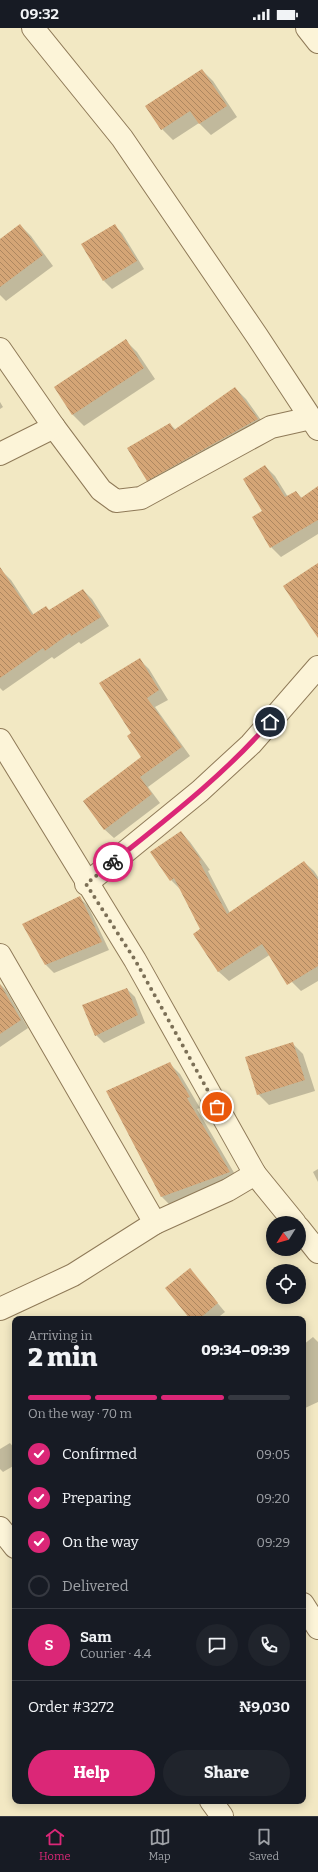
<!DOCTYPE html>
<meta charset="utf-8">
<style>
:root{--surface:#171b24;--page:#20242c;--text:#f1f3f6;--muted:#9ea1a6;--line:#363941;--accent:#db2777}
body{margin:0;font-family:Bitter,serif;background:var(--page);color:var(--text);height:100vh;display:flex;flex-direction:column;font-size:15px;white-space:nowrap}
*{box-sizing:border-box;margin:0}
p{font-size:13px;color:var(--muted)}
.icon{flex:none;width:22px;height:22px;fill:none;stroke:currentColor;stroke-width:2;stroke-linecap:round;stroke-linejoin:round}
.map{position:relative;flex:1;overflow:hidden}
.side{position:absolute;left:12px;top:1288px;width:294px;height:488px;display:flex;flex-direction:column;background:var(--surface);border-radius:8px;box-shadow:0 2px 10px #0003}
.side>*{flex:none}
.needle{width:26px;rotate:233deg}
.tools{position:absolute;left:266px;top:1188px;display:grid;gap:8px}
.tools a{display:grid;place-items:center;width:40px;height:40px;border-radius:50%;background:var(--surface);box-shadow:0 2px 10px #0003;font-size:20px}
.pin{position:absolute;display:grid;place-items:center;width:34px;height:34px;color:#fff;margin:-17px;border:2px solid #fff;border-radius:50%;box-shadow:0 1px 4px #0007}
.courier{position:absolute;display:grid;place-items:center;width:40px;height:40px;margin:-20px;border:3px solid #db2777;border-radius:50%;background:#fff;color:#222;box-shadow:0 1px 5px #0007}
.overview em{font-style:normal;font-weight:800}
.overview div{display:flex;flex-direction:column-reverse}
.overview{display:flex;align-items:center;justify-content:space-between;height:68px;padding:0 16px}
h1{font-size:26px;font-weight:800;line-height:30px}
.bar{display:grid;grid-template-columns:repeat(4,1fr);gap:6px 4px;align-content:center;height:48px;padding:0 16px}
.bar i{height:5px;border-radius:3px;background:var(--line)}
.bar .on{background:var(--accent)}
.bar p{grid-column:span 4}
.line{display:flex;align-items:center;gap:10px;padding:0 16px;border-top:1px solid var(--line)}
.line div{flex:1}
.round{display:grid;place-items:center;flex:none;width:42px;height:42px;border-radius:21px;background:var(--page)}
ol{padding:0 16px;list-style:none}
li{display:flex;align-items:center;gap:12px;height:44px}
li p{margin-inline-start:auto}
li .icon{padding:4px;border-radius:50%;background:var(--accent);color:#fff;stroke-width:4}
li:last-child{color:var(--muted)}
li i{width:22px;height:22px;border:2px solid var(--line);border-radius:50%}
.primary-button{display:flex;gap:8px;margin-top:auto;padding:8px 16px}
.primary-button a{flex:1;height:46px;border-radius:24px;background:var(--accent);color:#fff;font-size:16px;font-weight:800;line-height:46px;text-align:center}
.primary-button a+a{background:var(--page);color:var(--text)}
.status{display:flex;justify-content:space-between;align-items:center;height:28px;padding:0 20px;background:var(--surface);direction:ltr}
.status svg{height:11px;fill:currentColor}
.tabs{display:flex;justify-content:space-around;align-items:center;height:56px;border-top:1px solid var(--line);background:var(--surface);font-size:11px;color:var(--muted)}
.tabs a{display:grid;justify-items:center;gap:2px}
.tabs .on{color:var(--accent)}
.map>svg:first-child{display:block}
</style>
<div class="status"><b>09:32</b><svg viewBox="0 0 49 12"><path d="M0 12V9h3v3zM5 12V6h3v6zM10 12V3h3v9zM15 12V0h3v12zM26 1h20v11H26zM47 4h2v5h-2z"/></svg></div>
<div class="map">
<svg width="318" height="1788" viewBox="0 0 318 1788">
<defs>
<pattern id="building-back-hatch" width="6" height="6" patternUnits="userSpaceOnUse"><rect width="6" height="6" fill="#d4a576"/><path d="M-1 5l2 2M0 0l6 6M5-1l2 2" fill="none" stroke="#ad8760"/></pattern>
</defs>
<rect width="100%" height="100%" fill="#f2e8c3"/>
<g fill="#0003">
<polygon points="202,42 213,53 237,89 211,107 199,95 173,112 162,101"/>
<polygon points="20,197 31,208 53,238 6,273 0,267 0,212"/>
<polygon points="114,197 122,205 144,241 112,261 104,253"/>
<polygon points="126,313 137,324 155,351 84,398 73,387 55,359"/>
<polygon points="235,360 246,371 268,402 158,463 147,452 170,396 176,402"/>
<polygon points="0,374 3,379 0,381"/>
<polygon points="265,438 275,448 288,469 296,464 302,470 318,459 318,506 281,529 271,519 253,490 264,484"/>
<polygon points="2,543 11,552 34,587 49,583 83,562 92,571 109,598 81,616 79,614 54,631 52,629 3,663 0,660 0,544"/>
<polygon points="140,632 149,641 168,672 155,679 190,728 148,759 160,775 114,810 104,801 143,729 132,706"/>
<polygon points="181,804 190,814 210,842 208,843 230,885 304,834 314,843 318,849 318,953 301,963 292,954 271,926 229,953 219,944 194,906 202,901 181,862 171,852 152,824"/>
<polygon points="80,870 88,878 109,922 54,945 46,937 24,896"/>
<polygon points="0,956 6,962 28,1000 0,1019"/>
<polygon points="127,961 135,969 145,995 104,1015 96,1007"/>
<polygon points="292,1015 303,1026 315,1063 269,1077 258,1066"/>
<polygon points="169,1035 180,1046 200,1080 197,1081 240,1155 173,1180 162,1169 108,1064"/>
<polygon points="318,1141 318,1154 313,1144"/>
<polygon points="190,1242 225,1284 216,1291 191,1291"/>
<polygon points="313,1309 318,1314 318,1374 303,1381 303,1317"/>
<polygon points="10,1415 15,1421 15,1437 3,1444 0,1441 0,1421"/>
</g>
<g fill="url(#building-back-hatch)">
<polygon points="202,41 227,78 199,96 190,83 161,102 145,78"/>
<polygon points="20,196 43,227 0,259 0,211"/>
<polygon points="115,196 137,233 103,253 81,216"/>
<polygon points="126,311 144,340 72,387 54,359"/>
<polygon points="235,359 258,391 147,453 127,420 170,395 174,402"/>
<polygon points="265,437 285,469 296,463 301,470 318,458 318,492 270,520 252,489 262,483 243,451"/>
<polygon points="318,535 318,610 283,558"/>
<polygon points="0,539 32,587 46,578 49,582 83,561 101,589 71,608 70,605 45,623 43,620 0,650"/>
<polygon points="140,630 159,662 147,670 182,719 140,749 152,766 104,802 83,773 141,729 127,708 131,705 99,655"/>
<polygon points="181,803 201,832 199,833 227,886 304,833 318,852 318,938 287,957 262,916 218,944 193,906 200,901 174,850 170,853 150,824"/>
<polygon points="80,868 102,914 45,937 22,896"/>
<polygon points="0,956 21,992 0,1006"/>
<polygon points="127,960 138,987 95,1008 82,977"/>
<polygon points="293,1014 305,1052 257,1067 245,1029"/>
<polygon points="170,1034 190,1069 187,1070 230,1144 161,1169 106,1063"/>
<polygon points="190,1240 218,1275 199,1291 190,1291 165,1260"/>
</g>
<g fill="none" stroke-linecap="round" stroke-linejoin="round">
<g stroke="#8f7a58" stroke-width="24">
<g id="minor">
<polyline points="33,0 122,110 257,308 318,401"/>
<polyline points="307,0 318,14"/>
<polyline points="0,321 54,399 101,462 116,473 141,470 271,399 311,390"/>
<polyline points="0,426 54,399"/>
<polyline points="0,712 135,932 255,1146 295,1195"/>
<polyline points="86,856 200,763 251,716 318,639"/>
<polyline points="0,927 155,1195"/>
<polyline points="299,1200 318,1224"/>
<polyline points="0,1281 73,1247 155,1195 228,1162 255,1146"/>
<polyline points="0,1500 15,1519"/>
<polyline points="303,1576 318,1600"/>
<polyline points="211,1773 222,1788"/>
</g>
</g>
<use href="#minor" stroke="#fcf4d8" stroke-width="22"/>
</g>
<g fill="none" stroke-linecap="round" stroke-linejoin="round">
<polyline stroke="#7c7057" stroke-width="4" stroke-dasharray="0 7.2" points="113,834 86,856 135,932 217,1079"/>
<path stroke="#db2777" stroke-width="5" d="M113 834C168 790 224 747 270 694"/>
</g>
</svg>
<div class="tools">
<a><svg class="needle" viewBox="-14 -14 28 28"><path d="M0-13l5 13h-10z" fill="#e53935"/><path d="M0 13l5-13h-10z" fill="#9ea1a6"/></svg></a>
<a><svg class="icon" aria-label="locate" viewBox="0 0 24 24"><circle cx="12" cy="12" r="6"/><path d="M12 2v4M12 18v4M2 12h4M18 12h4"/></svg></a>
</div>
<div class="pin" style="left:217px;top:1079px;background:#ea580c"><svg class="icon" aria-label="bag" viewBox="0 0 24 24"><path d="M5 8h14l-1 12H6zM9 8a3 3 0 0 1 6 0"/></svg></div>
<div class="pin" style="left:270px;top:694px;background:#1f2937"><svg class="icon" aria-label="home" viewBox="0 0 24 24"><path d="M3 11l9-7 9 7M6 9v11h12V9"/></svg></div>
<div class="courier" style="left:113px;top:834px"><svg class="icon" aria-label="bike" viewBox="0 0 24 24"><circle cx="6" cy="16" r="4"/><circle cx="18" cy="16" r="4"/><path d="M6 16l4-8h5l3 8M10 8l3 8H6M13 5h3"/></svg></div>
<section class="side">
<div class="overview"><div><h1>2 min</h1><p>Arriving in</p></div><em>09:34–09:39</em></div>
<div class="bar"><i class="on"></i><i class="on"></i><i class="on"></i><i></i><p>On the way · 70 m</p></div>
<ol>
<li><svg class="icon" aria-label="check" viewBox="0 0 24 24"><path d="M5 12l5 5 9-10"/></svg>Confirmed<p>09:05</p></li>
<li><svg class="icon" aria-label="check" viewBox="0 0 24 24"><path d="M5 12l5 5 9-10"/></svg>Preparing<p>09:20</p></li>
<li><svg class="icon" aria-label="check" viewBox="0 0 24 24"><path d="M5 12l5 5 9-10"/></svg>On the way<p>09:29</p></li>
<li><i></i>Delivered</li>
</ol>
<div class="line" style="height:72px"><b class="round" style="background:var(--accent);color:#fff">S</b><div><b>Sam</b><p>Courier · 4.4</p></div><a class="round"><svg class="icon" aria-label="chat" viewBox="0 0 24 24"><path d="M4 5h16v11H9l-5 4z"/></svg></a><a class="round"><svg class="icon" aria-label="phone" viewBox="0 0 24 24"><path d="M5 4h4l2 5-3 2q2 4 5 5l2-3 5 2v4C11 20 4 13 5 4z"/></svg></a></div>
<div class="line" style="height:52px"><div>Order #3272</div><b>₦9,030</b></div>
<div class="primary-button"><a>Help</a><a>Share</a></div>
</section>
</div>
<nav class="tabs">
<a class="on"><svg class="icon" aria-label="home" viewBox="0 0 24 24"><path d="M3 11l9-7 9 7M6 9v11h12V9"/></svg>Home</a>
<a><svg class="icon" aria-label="map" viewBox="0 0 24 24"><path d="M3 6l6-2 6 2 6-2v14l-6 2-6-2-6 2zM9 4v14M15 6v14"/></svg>Map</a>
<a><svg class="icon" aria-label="saved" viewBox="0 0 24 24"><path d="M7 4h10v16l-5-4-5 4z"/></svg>Saved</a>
</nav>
